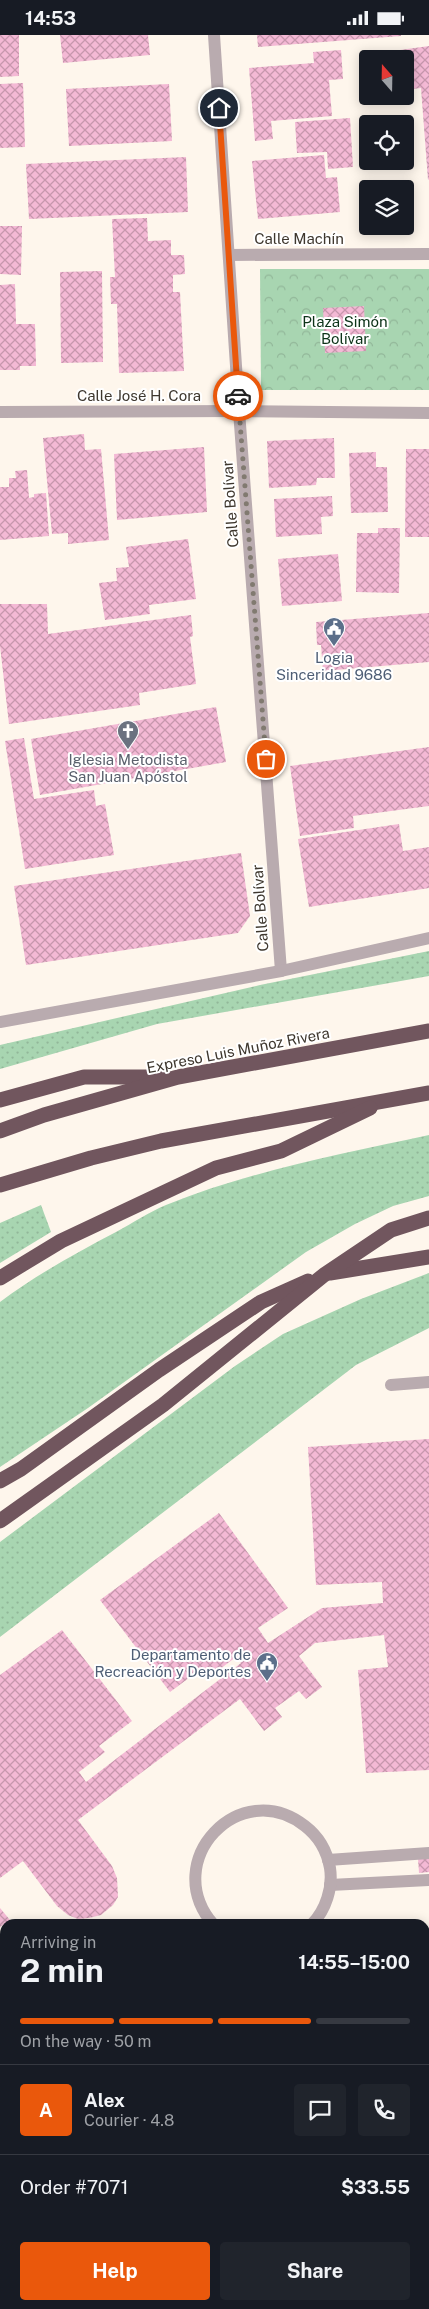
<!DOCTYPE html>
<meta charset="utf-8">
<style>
:root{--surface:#171b24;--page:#20242c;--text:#f1f3f6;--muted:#9ea1a6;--line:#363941;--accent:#ea580c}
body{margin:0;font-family:"Public Sans",sans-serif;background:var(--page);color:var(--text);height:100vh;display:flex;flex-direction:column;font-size:19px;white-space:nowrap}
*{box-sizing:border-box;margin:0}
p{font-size:16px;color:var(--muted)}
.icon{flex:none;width:28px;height:28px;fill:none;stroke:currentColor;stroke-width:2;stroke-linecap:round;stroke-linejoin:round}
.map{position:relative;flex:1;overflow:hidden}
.drawer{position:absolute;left:0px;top:1884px;width:430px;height:391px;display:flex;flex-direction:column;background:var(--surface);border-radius:15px 15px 0 0;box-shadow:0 2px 12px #0003}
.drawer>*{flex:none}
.needle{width:32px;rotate:340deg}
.buttons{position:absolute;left:359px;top:15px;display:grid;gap:10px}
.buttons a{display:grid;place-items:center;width:55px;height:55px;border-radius:5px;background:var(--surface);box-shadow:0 2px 12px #0003;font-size:25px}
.pin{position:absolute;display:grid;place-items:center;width:42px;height:42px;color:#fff;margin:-21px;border:2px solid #fff;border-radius:50%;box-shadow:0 1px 5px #0007}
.courier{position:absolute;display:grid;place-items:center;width:50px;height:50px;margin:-25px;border:4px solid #ea580c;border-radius:50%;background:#fff;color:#222;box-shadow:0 1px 6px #0007}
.summary em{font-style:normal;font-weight:700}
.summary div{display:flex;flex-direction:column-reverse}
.summary{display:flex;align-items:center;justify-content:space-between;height:85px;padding:0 20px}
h1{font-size:32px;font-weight:700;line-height:38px}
.bar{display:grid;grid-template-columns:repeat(4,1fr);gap:8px 5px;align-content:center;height:60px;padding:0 20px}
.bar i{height:6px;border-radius:4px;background:var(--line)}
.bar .selected{background:var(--accent)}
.bar p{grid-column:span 4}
.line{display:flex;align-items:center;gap:12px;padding:0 20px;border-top:1px solid var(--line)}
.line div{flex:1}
.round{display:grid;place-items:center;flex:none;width:52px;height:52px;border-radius:5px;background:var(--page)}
.action{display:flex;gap:10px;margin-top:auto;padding:10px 20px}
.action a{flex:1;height:58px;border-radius:5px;background:var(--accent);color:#fff;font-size:20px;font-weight:700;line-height:58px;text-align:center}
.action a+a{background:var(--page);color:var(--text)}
.status{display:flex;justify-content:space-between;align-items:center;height:35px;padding:0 25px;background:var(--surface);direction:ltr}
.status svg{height:14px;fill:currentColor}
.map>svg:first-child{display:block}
</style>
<div class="status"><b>14:53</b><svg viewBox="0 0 49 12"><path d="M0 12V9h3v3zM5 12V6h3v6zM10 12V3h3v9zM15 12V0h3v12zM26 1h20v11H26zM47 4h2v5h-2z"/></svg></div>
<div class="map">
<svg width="429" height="2274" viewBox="0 0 429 2274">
<defs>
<pattern id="grass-dots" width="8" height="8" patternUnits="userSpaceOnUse" patternTransform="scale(1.25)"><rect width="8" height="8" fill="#a8d5b1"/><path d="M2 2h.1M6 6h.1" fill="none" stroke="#92b799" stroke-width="1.8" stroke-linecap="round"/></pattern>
<pattern id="park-crowns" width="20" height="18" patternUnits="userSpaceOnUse" patternTransform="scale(1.25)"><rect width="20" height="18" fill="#a8d5b1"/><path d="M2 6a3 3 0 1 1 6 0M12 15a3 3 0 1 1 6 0" fill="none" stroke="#92b799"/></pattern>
<pattern id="building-cross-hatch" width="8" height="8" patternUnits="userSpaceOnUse" patternTransform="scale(1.25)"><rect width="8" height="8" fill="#f4b9d5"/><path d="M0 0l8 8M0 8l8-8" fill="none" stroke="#c797ad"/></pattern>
</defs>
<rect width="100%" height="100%" fill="#fef6ec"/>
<g fill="url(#grass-dots)">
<polygon points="429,916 429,941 157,989 0,1034 0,1010 260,950"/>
<path d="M429 1100V1161L393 1171 355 1189 306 1217 88 1373 0 1432V1267C36 1240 76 1218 116 1197 133 1188 149 1177 166 1170 250 1136 341 1119 429 1100Z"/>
<polygon points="41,1170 51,1197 0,1228 0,1188"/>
<polygon points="429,1238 429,1293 356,1330 0,1602 0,1507 235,1331 283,1299 361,1264"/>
</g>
<g fill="url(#park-crowns)">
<polygon points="260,234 429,234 429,355 261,355"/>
<polygon points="0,2198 5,2200 5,2270 188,2270 199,2274 0,2274"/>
</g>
<g fill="url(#building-cross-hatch)">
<polygon points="0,0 19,0 19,41 0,42"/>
<polygon points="60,0 148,0 150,20 63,28"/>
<polygon points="257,0 401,0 401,1 258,12"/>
<polygon points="429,11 429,144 428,145 421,53 405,55 405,24 401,24 400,15"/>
<polygon points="341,15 343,44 329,45 332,81 271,86 273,104 255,106 249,33 314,28 313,17"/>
<polygon points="23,48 25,112 0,113 0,49"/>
<polygon points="169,49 172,106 69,111 66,54"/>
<polygon points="350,83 353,132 328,134 327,117 297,118 295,87"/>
<polygon points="324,120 326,143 337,142 340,177 258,184 252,126"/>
<polygon points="186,122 188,177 29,184 26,129"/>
<polygon points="147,183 148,206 171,205 171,220 184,220 185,239 173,240 173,257 180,257 184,336 119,338 117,269 111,269 110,242 115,242 112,184"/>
<polygon points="0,191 22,191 21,240 0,239"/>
<polygon points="102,236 103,327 61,328 60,237"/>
<polygon points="15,249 16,289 35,289 36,331 20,331 20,335 0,335 0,250"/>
<polygon points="364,271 366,316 325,318 323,273"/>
<polygon points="84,399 85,415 101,414 109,505 68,509 68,498 52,499 43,403"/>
<polygon points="334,403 335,443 317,443 316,450 269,453 267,406"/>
<polygon points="204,412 207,477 117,485 114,419"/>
<polygon points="406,414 429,414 429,502 405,502"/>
<polygon points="376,417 376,432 387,432 388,477 351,478 349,418"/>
<polygon points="27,435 29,463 34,462 34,459 46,458 49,501 0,505 0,452 9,452 9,443 16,443 15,436"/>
<polygon points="332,461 333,481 321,482 322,499 276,502 274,464"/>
<polygon points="378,493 400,493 399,558 356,557 357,498 378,498"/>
<polygon points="188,504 196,564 149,570 150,579 105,585 99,548 117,546 116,533 129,532 126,512"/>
<polygon points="338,519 342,566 282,571 278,524"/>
<polygon points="0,569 47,569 48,599 191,580 193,601 190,602 196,649 139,658 140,670 9,689 0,611"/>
<polygon points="429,578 429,627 323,636 321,610 317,610 316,587"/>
<polygon points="216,672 226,727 40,760 31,704"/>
<polygon points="24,703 34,764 94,755 96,771 105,769 114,820 25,834 5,706"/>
<polygon points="429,712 429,771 353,781 354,793 300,801 290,731"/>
<polygon points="399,789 403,816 429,812 429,853 309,872 298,804"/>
<polygon points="241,818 250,881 238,898 26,930 14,851"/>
<polygon points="429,1404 429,1735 366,1738 358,1635 388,1632 384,1600 315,1608 299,1621 322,1652 306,1664 299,1656 275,1673 282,1682 264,1696 240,1664 78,1785 112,1831 117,1843 118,1862 113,1870 101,1880 89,1883 78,1884 68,1880 57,1871 23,1826 0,1843 0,1640 62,1595 132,1686 99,1711 105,1717 79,1737 86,1747 241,1628 236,1622 208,1643 201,1634 170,1657 100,1565 219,1478 288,1573 258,1593 268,1608 322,1573 383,1568 382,1547 316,1550 308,1412"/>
<polygon points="429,1822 429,1837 419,1838 418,1823"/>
<polygon points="0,1873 10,1885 0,1892"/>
<rect x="0" y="1994" width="5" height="185"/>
</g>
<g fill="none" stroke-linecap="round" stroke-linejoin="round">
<g stroke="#b9abaf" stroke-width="12">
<polyline points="214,0 239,376 281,936"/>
<polyline points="229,220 429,219"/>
<polyline points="0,377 239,376 429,378"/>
<polyline points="0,987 281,936 429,903"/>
<polyline points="391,1350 429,1347"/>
<polyline points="328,1825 429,1818"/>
<polyline points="330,1850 429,1845"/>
<path d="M213 1889C159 1826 240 1740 305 1791 318 1801 327 1816 330 1833 333 1852 326 1875 312 1889"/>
<polyline points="295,2270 295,2274"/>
</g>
<g stroke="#71565e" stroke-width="15">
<polyline points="0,1065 84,1042 159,1042"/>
<polyline points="0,1096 44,1080 178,1042 429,996"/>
<polyline points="0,1150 91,1123 161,1106 429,1058"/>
<polyline points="330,1238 429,1222"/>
<polyline points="0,1243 61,1206 216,1133 281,1116 370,1073"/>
<polyline points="0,1446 21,1434 159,1335 261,1267 308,1246"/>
<polyline points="0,1486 163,1370 324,1240 391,1195 429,1183"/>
</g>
</g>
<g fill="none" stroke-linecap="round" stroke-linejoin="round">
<polyline stroke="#817a70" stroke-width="5" stroke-dasharray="0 9" points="238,361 266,724"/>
<polyline stroke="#ea580c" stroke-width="6" points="219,73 238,361"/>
</g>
<defs>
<g id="civic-pin" transform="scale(1.125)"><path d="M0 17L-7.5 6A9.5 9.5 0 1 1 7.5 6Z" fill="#5c6f8a" stroke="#fff"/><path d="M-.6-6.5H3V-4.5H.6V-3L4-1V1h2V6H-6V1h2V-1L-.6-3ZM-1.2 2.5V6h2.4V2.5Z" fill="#fff"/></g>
<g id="church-pin" transform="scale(1.125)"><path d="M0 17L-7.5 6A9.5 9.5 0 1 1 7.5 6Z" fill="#6b7280" stroke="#fff"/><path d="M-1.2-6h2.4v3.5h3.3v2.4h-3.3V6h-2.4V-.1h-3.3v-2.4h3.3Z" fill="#fff"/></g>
</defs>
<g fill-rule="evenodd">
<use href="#civic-pin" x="334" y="593"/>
<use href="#church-pin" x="128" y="696"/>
<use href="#civic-pin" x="267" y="1628"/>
</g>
<g text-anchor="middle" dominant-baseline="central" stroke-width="4" stroke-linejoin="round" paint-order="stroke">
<g font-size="15" fill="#3e372e" stroke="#fff">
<text x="299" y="203">Calle Machín</text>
<text x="139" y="360">Calle José H. Cora</text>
<text transform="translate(230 469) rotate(-94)">Calle Bolívar</text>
<text transform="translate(260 873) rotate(-94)">Calle Bolívar</text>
<text transform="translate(238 1015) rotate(-11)">Expreso Luis Muñoz Rivera</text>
</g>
<g font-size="15" fill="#0d3319" stroke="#fff">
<text x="345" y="286">Plaza Simón<tspan x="345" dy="17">Bolívar</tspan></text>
</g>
<g font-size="15" fill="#4e5e75" stroke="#fff">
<text x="334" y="622">Logia<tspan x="334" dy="17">Sinceridad 9686</tspan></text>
<text x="251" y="1619" text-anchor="end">Departamento de<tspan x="251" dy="17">Recreación y Deportes</tspan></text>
</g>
<g font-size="15" fill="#5b616d" stroke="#fff">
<text x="128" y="724">Iglesia Metodista<tspan x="128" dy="17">San Juan Apόstol</tspan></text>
</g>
</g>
</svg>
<div class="buttons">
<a><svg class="needle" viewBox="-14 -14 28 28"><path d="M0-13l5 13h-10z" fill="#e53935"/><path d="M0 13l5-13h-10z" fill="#9ea1a6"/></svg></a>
<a><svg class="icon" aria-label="locate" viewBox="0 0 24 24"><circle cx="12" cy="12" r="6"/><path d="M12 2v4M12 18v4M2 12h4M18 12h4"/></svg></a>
<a><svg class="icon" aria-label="layers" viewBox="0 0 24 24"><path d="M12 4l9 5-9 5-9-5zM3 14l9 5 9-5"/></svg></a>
</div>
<div class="pin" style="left:266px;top:724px;background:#ea580c"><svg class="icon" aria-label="bag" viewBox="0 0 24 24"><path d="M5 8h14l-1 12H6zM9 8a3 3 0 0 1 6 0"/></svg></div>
<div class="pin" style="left:219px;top:73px;background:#1f2937"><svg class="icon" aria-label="home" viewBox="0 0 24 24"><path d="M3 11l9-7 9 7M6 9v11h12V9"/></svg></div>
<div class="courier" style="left:238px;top:361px"><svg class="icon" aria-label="car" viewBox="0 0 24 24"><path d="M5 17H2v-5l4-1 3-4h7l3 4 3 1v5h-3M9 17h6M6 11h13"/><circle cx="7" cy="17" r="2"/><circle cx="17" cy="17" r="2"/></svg></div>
<section class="drawer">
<div class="summary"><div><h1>2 min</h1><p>Arriving in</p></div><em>14:55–15:00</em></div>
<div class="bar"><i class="selected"></i><i class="selected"></i><i class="selected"></i><i></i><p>On the way · 50 m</p></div>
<div class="line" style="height:90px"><b class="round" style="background:var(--accent);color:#fff">A</b><div><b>Alex</b><p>Courier · 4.8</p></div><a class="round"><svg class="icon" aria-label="chat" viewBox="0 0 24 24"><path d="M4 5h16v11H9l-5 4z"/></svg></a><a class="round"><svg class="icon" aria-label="phone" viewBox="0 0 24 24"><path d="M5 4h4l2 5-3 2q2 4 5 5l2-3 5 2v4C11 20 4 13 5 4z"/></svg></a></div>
<div class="line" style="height:65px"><div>Order #7071</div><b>$33.55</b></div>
<div class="action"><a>Help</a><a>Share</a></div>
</section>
</div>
